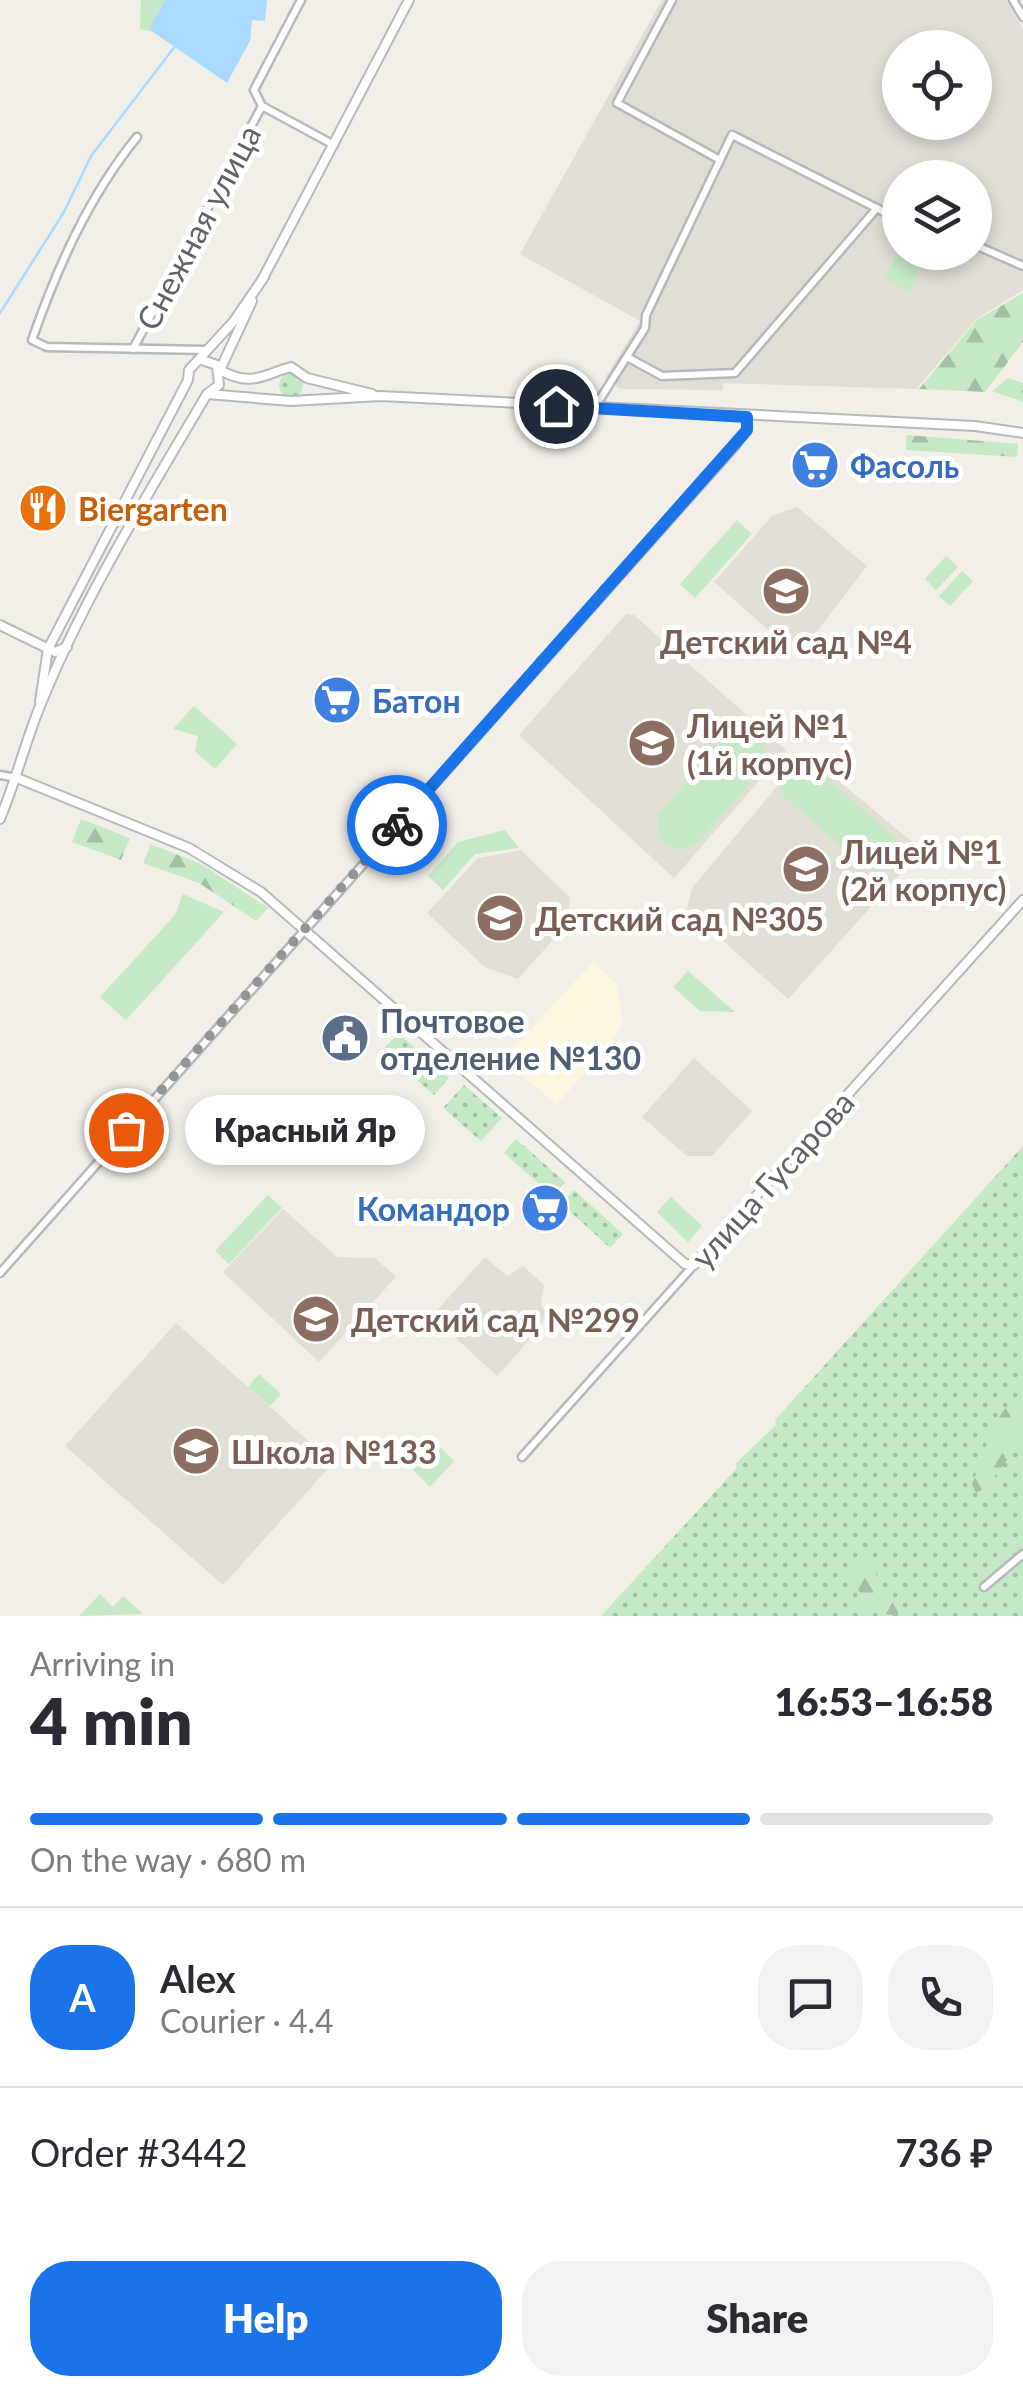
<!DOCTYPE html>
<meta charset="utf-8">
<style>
:root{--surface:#fff;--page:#f2f2f3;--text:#2b2b33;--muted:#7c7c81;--line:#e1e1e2;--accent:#1a73e8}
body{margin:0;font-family:Lato,sans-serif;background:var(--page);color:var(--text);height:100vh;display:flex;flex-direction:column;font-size:38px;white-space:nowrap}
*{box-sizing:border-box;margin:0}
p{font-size:32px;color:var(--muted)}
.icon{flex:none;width:55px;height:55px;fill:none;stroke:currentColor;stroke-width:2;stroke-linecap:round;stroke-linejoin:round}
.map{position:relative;height:1616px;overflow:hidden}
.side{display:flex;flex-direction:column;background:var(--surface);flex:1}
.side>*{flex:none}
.buttons{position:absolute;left:882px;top:30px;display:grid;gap:20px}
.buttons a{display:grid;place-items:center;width:110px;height:110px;border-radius:50%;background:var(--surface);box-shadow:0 5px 15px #0003;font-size:50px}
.pin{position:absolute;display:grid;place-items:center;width:85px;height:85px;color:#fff;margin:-42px;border:5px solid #fff;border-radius:50%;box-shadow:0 2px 10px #0007}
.courier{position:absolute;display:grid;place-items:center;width:100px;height:100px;margin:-50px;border:8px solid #1a73e8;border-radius:50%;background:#fff;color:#222;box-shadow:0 2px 12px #0007}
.bubble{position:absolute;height:70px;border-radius:35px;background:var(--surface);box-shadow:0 5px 15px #0003;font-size:32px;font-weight:800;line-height:70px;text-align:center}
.overview em{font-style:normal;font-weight:800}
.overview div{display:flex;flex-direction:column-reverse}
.overview{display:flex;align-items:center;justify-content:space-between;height:170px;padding:0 30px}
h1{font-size:65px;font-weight:800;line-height:75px}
.bar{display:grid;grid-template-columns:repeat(4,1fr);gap:15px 10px;align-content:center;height:120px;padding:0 30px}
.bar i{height:12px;border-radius:8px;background:var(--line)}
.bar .active{background:var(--accent)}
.bar p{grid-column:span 4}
.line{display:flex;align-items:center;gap:25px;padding:0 30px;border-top:2px solid var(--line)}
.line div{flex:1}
.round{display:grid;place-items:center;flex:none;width:105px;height:105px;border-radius:40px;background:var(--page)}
.cta{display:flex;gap:20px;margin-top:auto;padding:20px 30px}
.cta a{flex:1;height:115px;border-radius:40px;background:var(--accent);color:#fff;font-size:40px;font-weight:800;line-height:115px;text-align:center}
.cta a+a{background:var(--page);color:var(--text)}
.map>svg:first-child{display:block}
</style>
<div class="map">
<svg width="1023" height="1616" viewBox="0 0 1023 1616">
<defs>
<pattern id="grass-dots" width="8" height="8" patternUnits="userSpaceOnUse" patternTransform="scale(2.5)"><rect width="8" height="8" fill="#c5e8c5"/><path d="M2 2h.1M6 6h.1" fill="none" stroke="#a3c0a4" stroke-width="1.8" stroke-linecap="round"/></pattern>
<pattern id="forest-firs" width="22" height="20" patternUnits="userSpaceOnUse" patternTransform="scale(2.5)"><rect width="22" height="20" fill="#c5e8c5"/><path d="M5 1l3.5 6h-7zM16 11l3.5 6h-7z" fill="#a3c0a4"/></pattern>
</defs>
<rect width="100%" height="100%" fill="#f1efe8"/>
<polygon fill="#fef7e0" points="593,962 616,983 623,1026 557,1105 514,1068 522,1058 512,1049"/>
<g fill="#e1ded6" fill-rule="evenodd">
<path d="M662 0H1006L1023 29V290L977 319 916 389 723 383V390L620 389 605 378 640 321 520 254ZM900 48H975V122H900ZM900 178H975V252H900Z"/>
<polygon points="797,507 867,566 798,656 714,582 772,516"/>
<polygon points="626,614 634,615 786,750 674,878 519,735"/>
<polygon points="805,753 922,850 788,999 687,909 692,888"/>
<polygon points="521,850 570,898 567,924 518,979 485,967 427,913 478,858"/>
<polygon points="694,1058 752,1111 712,1156 687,1156 642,1117"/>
<polygon points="283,1209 337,1257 375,1258 396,1277 319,1362 223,1272"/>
<polygon points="485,1257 507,1276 523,1266 544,1285 541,1304 546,1314 539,1329 497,1376 432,1316"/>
<polygon points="176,1323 333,1463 223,1585 65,1446"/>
</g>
<g fill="url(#grass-dots)">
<circle cx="291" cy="385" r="12"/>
<polygon points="398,1033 449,1078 434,1095 383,1050"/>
<polygon points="464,1085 502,1118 481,1141 443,1108"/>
<polygon points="516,1139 565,1182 553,1196 504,1153"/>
<polygon points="1023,1146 1023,1616 601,1616 736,1469 736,1463 776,1425 775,1420"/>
<polygon points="574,1190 623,1234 610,1248 562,1204"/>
</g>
<g fill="url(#forest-firs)">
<polygon points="1023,293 1023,342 985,392 919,389 977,320"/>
<polygon points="1008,378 1023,383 1023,402 992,391"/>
<polygon points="907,435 1018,444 1017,457 906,450"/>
<polygon points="81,819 130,838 121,860 72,842"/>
<polygon points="151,844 201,864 268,908 256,921 199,883 143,863"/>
<path d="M1023 1393V1439L986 1488 976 1493 972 1484C986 1452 992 1411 1023 1393Z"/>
<polygon points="869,1559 888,1600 898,1601 898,1616 856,1609 866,1600 854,1584 838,1578"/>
</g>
<g fill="#c5e8c5">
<polygon points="141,0 165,0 150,27 153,32 140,29"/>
<polygon points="900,249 929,253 909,292 885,279"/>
<polygon points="737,520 752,534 695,598 680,584"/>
<polygon points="946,556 958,567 936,590 925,579"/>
<polygon points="962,571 973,581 950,606 939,596"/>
<polygon points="194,706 237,744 215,769 195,751 198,736 173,729"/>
<path d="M737 731C759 733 772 748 762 770L698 843C684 853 668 850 658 836V815L723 739Z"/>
<polygon points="802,762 809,763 896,838 898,847 878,871 868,869 782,795 781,783"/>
<polygon points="505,830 519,848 475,854 443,890 428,876 458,842"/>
<polygon points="183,894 224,912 126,1020 100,997 175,915"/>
<polygon points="688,971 735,1012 700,1011 673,987"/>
<polygon points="356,1101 373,1116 352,1139 335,1123"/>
<polygon points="268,1195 282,1208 229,1264 215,1251"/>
<polygon points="671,1197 702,1226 688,1242 657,1212"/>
<polygon points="259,1374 281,1394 270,1406 248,1387"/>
<polygon points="437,1444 454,1461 430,1487 413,1470"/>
<polygon points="100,1594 113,1607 123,1596 143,1614 79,1616"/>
</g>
<polygon fill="#aadaff" points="165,0 267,0 265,21 252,20 250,41 227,83 153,32 150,27"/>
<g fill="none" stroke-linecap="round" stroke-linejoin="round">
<polyline stroke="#aadaff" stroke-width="2.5" points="0,313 64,212 91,156 176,45"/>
<g stroke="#b5b8bc" stroke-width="11">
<g id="minor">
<polyline points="301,0 254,90 262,106 334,145"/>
<polyline points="672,0 617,103 720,160"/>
<polyline points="1013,0 1023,17"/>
<path d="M137 137C89 196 57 268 32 340L47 347 207 350"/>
<polyline points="975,245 1023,266"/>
<polyline points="133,349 262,106"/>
<polyline points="627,357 662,376 735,373 877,208"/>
<polyline points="595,407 645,328 646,315 732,135 900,220"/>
<polyline points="0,775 17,778"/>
<polyline points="0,1273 736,445 747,429 747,417"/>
<polyline points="522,1457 693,1266"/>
<polyline points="984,1587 1023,1554"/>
</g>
</g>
<g stroke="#b5b8bc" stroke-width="12">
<g id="tertiary">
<path d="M220 370C252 388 264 374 291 367L307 378 372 394"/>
<polyline points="207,394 291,401 381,396 975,426 1023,433"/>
<polyline points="17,778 189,848 261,892 685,1264 694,1265 1023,900"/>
</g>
</g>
<g stroke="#b6babf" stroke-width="12">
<g id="secondary">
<polyline points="262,280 409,0"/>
<polyline points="220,370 252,301"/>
<polyline points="0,625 55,652 67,647"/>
<polyline points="40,701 48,649 188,380 189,370 234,321 264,277"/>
<path d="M0 819C15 783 24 747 38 711 82 600 147 496 207 394L219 385 217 365 202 360"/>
</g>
</g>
<use href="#minor" stroke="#fff" stroke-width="6"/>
<use href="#tertiary" stroke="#fff" stroke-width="8"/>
<use href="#secondary" stroke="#fff" stroke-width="8"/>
</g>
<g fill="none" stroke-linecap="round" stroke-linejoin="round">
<polyline stroke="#929495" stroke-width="10" stroke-dasharray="0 18" points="126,1130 397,825"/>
<polyline stroke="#1a73e8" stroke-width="12" points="397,825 747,430 747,417 556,406"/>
</g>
<defs>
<g id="supermarket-disc" transform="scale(2.5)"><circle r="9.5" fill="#3f7fe0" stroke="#fff"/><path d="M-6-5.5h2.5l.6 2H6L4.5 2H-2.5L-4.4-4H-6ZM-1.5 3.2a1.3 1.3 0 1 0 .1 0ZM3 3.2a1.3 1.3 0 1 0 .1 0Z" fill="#fff"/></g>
<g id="restaurant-disc" transform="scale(2.5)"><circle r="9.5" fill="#e8710a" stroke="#fff"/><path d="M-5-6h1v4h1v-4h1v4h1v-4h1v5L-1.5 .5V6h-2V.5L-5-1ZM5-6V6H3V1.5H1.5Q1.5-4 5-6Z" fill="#fff"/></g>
<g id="school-disc" transform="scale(2.5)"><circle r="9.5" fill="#8d6e63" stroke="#fff"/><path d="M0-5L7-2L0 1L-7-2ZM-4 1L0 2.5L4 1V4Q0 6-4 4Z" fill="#fff"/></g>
<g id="civic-disc" transform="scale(2.5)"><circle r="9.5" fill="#5c6f8a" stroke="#fff"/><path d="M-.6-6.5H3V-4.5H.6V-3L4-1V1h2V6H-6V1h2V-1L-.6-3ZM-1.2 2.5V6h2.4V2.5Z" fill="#fff"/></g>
</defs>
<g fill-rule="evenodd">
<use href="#supermarket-disc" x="815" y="465"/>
<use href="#restaurant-disc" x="43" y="508"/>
<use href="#school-disc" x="786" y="591"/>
<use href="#supermarket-disc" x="337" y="700"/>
<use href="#school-disc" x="652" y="743"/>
<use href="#school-disc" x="806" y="869"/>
<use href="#school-disc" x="500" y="918"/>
<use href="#civic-disc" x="345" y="1038"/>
<use href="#supermarket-disc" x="545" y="1208"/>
<use href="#school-disc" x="316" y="1319"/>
<use href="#school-disc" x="196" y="1451"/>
</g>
<g text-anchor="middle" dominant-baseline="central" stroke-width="10" stroke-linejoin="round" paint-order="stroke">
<g font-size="32" fill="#5f6368" stroke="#fff">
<text transform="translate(198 227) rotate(-62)">Снежная улица</text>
<text transform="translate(772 1179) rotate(-48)">улица Гусарова</text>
</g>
<g font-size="32" font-weight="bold" fill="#366cbe" stroke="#fff" text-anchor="start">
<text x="850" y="465">Фасоль</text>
<text x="372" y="700">Батон</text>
<text x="510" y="1208" text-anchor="end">Командор</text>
</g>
<g font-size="32" font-weight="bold" fill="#c56008" stroke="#fff" text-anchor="start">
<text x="78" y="508">Biergarten</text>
</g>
<g font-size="32" font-weight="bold" fill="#785e54" stroke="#fff" text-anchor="start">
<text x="786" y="641" text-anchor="middle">Детский сад №4</text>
<text x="687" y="725">Лицей №1<tspan x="687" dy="37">(1й корпус)</tspan></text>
<text x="841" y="851">Лицей №1<tspan x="841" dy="37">(2й корпус)</tspan></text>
<text x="535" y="918">Детский сад №305</text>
<text x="351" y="1319">Детский сад №299</text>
<text x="231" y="1451">Школа №133</text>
</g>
<g font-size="32" font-weight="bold" fill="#4e5e75" stroke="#fff" text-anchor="start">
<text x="380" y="1020">Почтовое<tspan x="380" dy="37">отделение №130</tspan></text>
</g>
</g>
</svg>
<div class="buttons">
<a><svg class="icon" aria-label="locate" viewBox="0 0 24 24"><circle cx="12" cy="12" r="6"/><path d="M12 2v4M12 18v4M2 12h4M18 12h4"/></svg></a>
<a><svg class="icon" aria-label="layers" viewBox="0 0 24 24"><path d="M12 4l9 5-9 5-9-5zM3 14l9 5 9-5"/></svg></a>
</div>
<div class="pin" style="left:126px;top:1130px;background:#ea580c"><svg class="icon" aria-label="bag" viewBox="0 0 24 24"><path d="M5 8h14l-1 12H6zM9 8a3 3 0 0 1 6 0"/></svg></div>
<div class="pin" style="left:556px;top:406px;background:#1f2937"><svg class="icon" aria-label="home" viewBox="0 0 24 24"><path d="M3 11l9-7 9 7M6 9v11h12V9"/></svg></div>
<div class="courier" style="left:397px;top:825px"><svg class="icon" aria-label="bike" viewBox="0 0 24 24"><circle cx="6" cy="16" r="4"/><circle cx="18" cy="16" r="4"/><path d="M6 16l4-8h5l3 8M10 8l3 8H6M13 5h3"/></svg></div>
<div class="bubble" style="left:185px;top:1095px;width:240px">Красный Яр</div>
</div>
<section class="side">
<div class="overview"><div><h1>4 min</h1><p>Arriving in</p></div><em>16:53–16:58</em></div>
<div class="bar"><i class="active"></i><i class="active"></i><i class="active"></i><i></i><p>On the way · 680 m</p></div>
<div class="line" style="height:180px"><b class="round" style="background:var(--accent);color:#fff">A</b><div><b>Alex</b><p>Courier · 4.4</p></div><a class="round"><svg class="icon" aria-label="chat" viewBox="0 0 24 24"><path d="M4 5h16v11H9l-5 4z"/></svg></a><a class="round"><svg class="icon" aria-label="phone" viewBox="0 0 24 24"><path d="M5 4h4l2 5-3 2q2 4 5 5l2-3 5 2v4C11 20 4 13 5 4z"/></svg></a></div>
<div class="line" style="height:130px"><div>Order #3442</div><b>736 ₽</b></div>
<div class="cta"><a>Help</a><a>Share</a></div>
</section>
